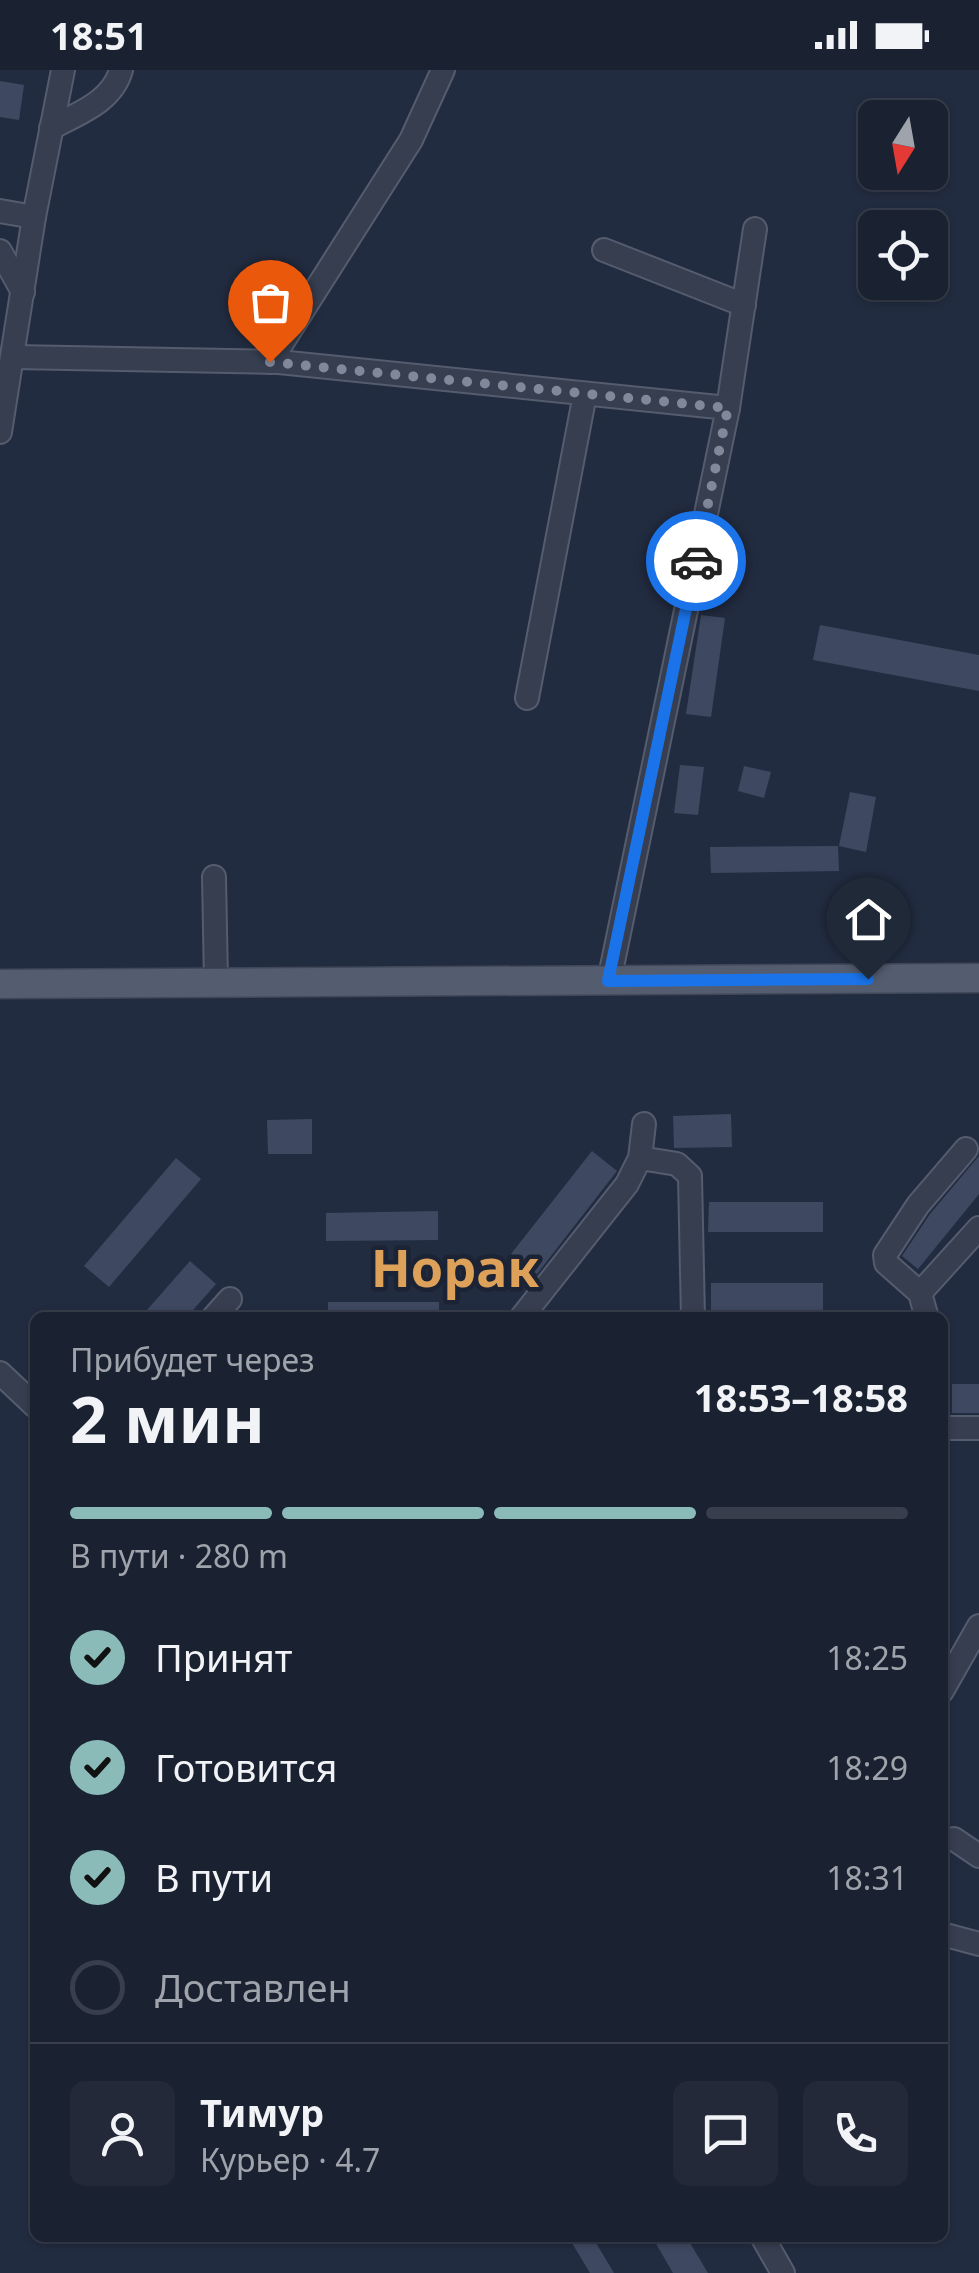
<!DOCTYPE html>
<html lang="ru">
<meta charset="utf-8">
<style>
:root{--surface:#1a2130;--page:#232938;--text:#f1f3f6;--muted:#9fa3ab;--line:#383e4c;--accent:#8bbbb9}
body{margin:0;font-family:"Noto Sans",sans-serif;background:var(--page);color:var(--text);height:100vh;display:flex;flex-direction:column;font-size:38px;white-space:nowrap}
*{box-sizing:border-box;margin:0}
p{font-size:32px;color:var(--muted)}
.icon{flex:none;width:55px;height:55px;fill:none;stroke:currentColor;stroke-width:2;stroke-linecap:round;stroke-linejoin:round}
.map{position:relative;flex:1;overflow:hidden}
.panel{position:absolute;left:30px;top:1242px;width:918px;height:930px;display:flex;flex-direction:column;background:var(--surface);border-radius:15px;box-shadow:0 2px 8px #0004,0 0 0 2px var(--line)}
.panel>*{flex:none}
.needle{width:65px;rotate:191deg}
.buttons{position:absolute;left:858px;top:30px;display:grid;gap:20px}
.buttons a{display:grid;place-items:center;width:90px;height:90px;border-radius:15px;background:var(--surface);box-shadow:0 2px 8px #0004,0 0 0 2px var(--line);font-size:50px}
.pin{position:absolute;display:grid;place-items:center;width:85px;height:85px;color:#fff;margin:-102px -42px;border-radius:50% 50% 50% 0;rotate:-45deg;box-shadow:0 0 10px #0007}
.pin .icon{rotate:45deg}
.courier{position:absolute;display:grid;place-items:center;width:100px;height:100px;margin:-50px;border:8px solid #1a73e8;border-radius:50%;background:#fff;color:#222;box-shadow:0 2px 12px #0007}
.head em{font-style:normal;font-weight:700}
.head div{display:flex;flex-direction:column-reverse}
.head{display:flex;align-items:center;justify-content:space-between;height:170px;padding:0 40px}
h1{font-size:65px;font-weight:700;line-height:75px}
.bar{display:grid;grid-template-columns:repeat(4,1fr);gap:15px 10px;align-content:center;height:120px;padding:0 40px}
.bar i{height:12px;border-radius:8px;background:var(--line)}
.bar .selected{background:var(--accent)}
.bar p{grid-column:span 4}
.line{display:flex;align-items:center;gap:25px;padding:0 40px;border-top:2px solid var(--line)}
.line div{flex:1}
.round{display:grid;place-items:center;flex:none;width:105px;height:105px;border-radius:15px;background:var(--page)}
ol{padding:0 40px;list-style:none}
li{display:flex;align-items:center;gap:30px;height:110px}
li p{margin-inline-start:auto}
li .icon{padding:10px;border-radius:50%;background:var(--accent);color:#111;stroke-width:4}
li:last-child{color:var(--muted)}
li i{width:55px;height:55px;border:5px solid var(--line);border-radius:50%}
.status{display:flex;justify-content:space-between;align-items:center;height:70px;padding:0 50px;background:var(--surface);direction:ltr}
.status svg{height:28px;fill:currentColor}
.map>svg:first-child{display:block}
</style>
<div class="status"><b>18:51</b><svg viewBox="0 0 49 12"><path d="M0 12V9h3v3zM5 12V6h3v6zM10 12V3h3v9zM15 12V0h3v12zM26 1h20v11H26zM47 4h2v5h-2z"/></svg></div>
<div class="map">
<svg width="979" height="2203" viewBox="0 0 979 2203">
<rect width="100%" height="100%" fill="#222c40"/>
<g fill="#3e4861">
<polygon points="0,11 24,15 19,50 0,47"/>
<polygon points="701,545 725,548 711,647 686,644"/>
<polygon points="820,555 979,585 979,621 813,590"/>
<polygon points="680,695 704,697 698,745 674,743"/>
<polygon points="744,696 771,702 764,728 738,721"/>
<polygon points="850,722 876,727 866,782 839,776"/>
<polygon points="838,776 839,801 711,803 710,777"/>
<polygon points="731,1044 732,1077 674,1078 673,1046"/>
<polygon points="312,1049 312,1084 268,1084 267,1050"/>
<polygon points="592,1081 617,1101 537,1204 511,1184"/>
<polygon points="979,1086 979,1124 918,1199 902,1186 930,1144"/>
<polygon points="176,1088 201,1109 109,1217 84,1196"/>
<polygon points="709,1132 823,1132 823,1162 708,1162"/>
<polygon points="438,1141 438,1170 326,1171 326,1143"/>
<polygon points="190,1191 216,1214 186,1248 140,1248"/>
<rect x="711" y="1213" width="112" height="30"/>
<rect x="328" y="1232" width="111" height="16"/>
<rect x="952" y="1314" width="27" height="29"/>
<polygon points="569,2168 593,2168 614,2203 590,2203"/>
<polygon points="662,2168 687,2168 708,2203 673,2203 655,2172"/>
</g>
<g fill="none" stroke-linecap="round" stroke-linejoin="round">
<g stroke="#545c6e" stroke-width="26">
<g id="minor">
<path d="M51 58C79 43 112 32 121 0"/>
<polyline points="0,141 34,147 63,0"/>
<polyline points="604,180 744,235"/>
<polyline points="0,181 23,222"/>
<polyline points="14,287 279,292 728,338 609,911"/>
<polyline points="270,292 411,70 443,0"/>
<polyline points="728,338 755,159"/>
<polyline points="0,362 34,147"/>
<polyline points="527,628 585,324"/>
<polyline points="214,807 216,912"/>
<polyline points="640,1088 677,1094 690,1106 693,1248"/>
<polyline points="920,1223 979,1158"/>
<polyline points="213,1248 230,1229"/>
<polyline points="521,1248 627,1114 640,1088 644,1054"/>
<polyline points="927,1248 920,1223 886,1193 885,1185 918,1135 966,1079"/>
<polyline points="0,1303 35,1336"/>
<polyline points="942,1358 979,1358"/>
<polyline points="942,1621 979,1556"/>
<polyline points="954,1769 979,1786"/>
<polyline points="942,1864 979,1874"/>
<polyline points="763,2168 783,2203"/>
</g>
</g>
<g stroke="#3f4759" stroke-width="31">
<polyline id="major" points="0,914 979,908"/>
</g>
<use href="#minor" stroke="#363e50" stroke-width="22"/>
<use href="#major" stroke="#545d70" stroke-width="28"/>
</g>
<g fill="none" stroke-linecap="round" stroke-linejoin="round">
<polyline stroke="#80889a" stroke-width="10" stroke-dasharray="0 18" points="270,292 728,338 696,491"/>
<polyline stroke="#1a73e8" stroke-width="12" points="696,491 608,911 868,909"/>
</g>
<g text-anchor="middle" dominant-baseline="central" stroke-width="9" stroke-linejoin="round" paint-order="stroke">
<g font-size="52" font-weight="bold" fill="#dea15a" stroke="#1b2335">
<text x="455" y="1196">Норак</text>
</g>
</g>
</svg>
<div class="buttons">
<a><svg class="needle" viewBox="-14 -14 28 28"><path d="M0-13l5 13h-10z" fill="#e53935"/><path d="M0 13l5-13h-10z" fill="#9fa3ab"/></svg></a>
<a><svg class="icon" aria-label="locate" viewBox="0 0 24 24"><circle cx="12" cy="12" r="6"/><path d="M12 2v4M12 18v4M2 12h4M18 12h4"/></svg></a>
</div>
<div class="pin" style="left:270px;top:292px;background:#ea580c"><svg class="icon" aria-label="bag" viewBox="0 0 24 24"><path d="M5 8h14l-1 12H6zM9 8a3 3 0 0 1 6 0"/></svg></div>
<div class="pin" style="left:868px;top:909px;background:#1f2937"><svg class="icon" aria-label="home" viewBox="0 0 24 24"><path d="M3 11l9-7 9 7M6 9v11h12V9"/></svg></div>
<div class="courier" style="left:696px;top:491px"><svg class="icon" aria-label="car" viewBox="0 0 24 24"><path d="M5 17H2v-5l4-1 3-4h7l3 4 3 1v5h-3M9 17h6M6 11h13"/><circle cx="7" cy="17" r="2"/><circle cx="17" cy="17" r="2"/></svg></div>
<section class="panel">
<div class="head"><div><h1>2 мин</h1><p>Прибудет через</p></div><em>18:53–18:58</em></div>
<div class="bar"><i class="selected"></i><i class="selected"></i><i class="selected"></i><i></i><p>В пути · 280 m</p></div>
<ol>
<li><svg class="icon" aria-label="check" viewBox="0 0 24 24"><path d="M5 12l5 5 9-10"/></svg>Принят<p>18:25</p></li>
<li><svg class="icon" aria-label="check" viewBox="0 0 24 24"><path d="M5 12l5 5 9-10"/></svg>Готовится<p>18:29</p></li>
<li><svg class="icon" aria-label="check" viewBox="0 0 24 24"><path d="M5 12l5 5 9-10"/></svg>В пути<p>18:31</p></li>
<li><i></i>Доставлен</li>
</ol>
<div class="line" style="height:180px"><a class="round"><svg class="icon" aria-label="person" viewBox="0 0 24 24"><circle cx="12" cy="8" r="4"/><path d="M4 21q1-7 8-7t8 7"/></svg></a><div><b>Тимур</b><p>Курьер · 4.7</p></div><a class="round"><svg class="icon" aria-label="chat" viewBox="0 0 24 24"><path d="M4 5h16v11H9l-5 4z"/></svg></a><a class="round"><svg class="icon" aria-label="phone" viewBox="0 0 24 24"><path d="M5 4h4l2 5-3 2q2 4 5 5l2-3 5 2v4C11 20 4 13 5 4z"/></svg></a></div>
</section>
</div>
